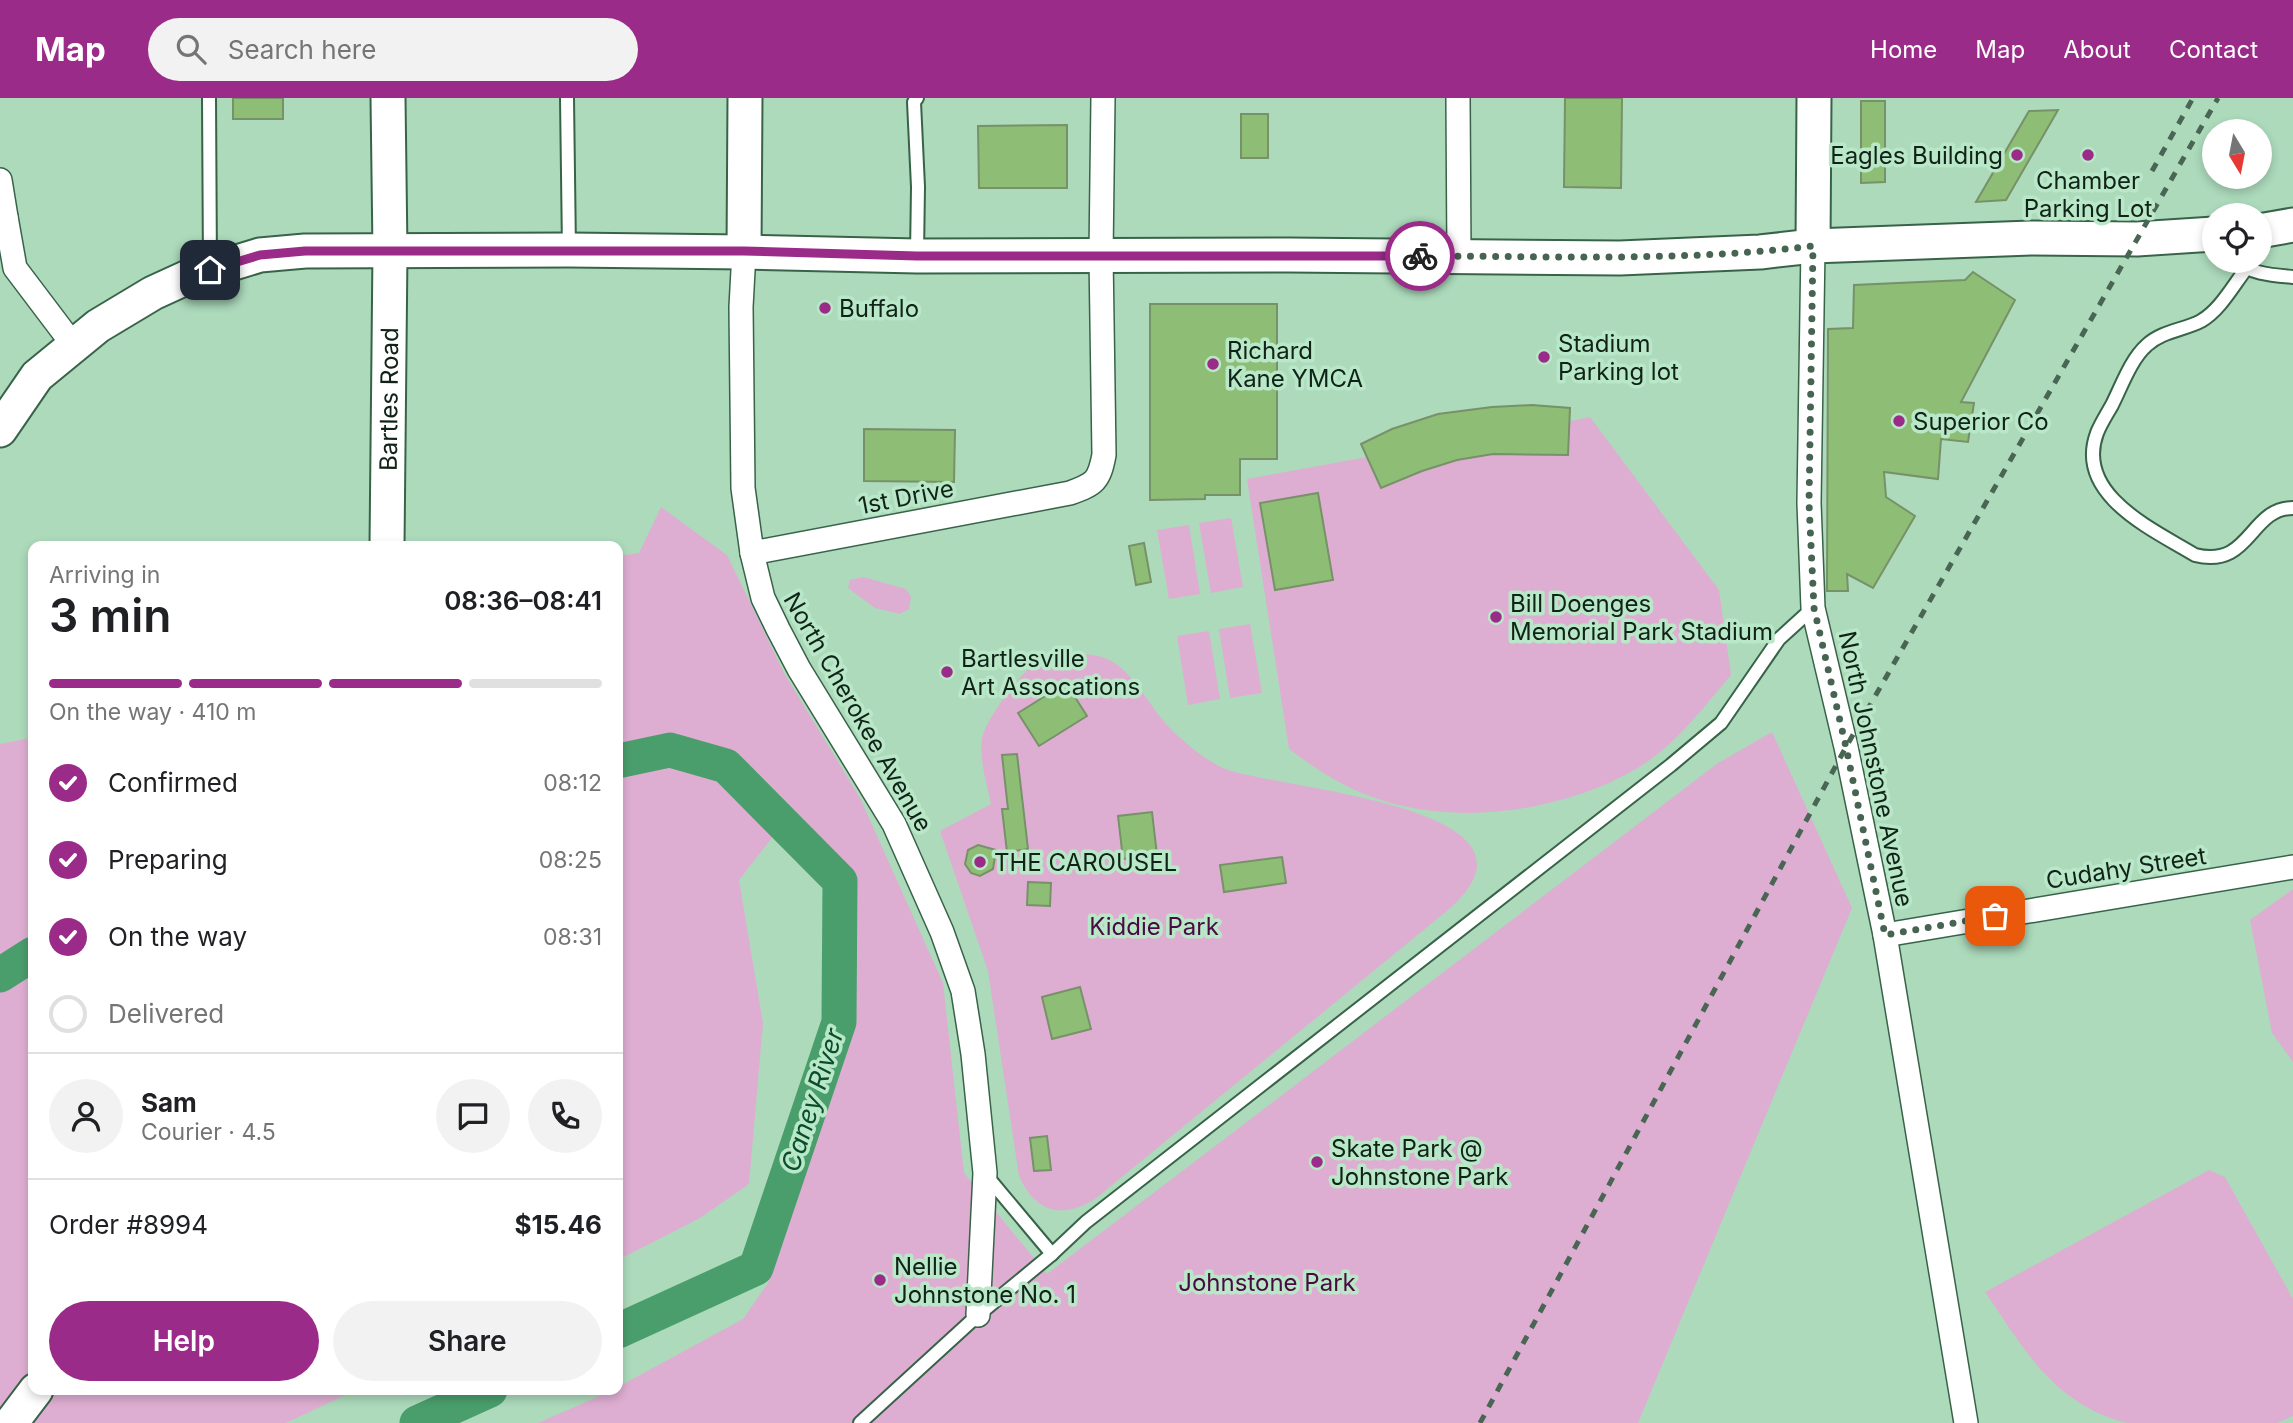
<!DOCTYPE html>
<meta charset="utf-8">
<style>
:root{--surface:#fff;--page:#f2f2f2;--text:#202124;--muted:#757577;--line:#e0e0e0;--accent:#9b2b89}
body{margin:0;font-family:Inter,sans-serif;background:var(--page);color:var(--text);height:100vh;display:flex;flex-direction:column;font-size:26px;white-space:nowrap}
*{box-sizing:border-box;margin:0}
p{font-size:23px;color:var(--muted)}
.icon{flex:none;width:38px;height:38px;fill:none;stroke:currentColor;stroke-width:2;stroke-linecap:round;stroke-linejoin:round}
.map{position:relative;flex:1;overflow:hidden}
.side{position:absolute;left:28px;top:443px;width:595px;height:854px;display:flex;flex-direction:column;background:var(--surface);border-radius:14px;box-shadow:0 4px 10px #0003}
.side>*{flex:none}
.needle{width:46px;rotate:170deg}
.tools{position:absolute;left:2202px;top:21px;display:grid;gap:14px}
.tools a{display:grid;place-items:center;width:70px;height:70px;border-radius:50%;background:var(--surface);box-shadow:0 4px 10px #0003;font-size:35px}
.pin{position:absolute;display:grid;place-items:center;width:60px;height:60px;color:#fff;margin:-30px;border-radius:14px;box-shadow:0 4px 10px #0006}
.courier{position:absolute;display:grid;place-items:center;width:70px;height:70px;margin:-35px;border:5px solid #9b2b89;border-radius:50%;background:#fff;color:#222;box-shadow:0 2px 9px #0007}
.overview em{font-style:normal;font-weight:600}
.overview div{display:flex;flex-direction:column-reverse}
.overview{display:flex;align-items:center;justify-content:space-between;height:119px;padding:0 21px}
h1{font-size:46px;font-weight:600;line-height:52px}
.bar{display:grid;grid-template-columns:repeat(4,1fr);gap:10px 7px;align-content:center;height:84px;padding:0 21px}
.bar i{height:9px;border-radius:5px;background:var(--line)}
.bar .on{background:var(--accent)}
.bar p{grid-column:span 4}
.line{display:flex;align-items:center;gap:18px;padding:0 21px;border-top:2px solid var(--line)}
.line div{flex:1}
.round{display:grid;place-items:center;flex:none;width:74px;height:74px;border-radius:37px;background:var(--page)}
ol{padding:0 21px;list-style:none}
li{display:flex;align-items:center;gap:21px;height:77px}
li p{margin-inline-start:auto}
li .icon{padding:7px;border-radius:50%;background:var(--accent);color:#fff;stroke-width:4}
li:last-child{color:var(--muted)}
li i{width:38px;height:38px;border:4px solid var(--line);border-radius:50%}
.button{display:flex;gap:14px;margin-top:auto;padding:14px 21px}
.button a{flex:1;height:80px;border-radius:42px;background:var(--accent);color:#fff;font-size:28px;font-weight:600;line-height:80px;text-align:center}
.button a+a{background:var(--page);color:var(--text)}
header{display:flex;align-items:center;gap:42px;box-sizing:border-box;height:98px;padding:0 35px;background:var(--accent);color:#fff}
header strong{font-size:33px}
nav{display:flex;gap:38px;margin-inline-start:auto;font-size:24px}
.search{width:490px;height:63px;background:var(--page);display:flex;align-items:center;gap:18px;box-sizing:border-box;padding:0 24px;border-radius:38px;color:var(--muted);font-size:26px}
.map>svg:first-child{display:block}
</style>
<header>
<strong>Map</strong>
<div class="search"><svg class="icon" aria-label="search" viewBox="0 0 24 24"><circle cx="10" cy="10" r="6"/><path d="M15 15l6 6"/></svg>Search here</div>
<nav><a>Home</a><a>Map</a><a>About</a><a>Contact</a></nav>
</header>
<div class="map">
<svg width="2293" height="1325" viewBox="0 0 2293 1325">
<rect width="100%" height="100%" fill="#acdabb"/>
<g fill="#deaed2">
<path d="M1532 307 1570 310V323L1590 319 1719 492 1731 577C1702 611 1675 648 1636 671 1560 715 1450 730 1367 697 1338 686 1313 669 1289 651L1247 381 1367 359 1361 345C1386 334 1412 322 1439 316 1469 309 1501 309 1532 307Z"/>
<polygon points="661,409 727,457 784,575 860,700 943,885 964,1075 1047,1176 1718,665 1772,634 1852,810 1638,1325 538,1325 613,1292 618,1292 618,1289 743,1221 768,1185 856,916 853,772 793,713 739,782 763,925 749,1086 700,1120 618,1162 618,458 639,455"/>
<polygon points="1231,420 1243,489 1211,495 1199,425"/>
<polygon points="1189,427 1200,496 1169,501 1157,432"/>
<polygon points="863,479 906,491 911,499 909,511 900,516 875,510 848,490 850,482"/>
<polygon points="1250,526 1262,595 1230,600 1219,531"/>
<polygon points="1209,533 1220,601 1188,607 1177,538"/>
<path d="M1066 556C1083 556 1098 555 1113 564 1137 579 1149 608 1168 628 1183 644 1204 661 1223 670 1269 691 1570 706 1448 812L1095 1101C1061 1122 1035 1114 1019 1078L988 873 940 733 991 706C987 686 979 662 982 641 985 621 1026 566 1045 558 1051 556 1060 556 1066 556Z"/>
<polygon points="30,640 33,640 33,1292 356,1292 286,1325 0,1325 0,646"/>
<polygon points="2293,791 2293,964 2272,935 2250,822"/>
<path d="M2209 1072 2225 1079 2293 1201V1318L2277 1325H2127C2053 1306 2025 1252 1985 1194Z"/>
</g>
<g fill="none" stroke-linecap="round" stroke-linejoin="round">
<g stroke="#4a9e6c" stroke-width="35">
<polyline points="618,663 670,652 726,668 840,783 839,924 756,1170 618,1233"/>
<polyline points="0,877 33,856"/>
<polyline points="417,1325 490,1292"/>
</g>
</g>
<g fill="#8ebe75" stroke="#779169" stroke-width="2">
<rect x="233" y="0" width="50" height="21"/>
<polygon points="1565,0 1622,0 1621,90 1564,89"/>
<polygon points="1861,3 1885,3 1885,84 1861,85"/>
<polygon points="2058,12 2006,102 1976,104 2029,13"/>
<rect x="1241" y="16" width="27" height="44"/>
<polygon points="1067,27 1067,90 979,90 978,28"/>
<polygon points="1973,174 2015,202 1961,304 1974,305 1968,344 1941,341 1938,381 1884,374 1886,399 1915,418 1873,490 1847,476 1848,493 1827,493 1828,231 1853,230 1854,187 1965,182"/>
<polygon points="1150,206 1277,206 1277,361 1240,361 1240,397 1205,397 1205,401 1150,402"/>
<polygon points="1532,307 1570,310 1568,357 1493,356 1457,362 1422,373 1381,390 1361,346 1392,331 1438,316 1492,309"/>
<polygon points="864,331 955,332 954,384 864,383"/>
<polygon points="1318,395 1333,482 1275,492 1260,405"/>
<polygon points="1144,445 1151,484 1136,487 1129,448"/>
<polygon points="1066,585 1087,618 1039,648 1018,615"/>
<polygon points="1017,656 1028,751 1007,754 1002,711 1008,711 1002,657"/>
<polygon points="1152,714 1157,757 1123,761 1118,718"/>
<polygon points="978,747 996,752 993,771 980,778 971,775 965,766 968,752"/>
<polygon points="1282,759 1286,785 1224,794 1220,767"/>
<polygon points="1028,784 1051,785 1050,808 1027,807"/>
<polygon points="1080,889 1091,931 1052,941 1042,899"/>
<polygon points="1047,1038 1051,1072 1034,1073 1030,1040"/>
</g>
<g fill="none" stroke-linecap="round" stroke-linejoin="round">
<g stroke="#386348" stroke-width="16">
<g id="lane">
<polyline points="209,0 210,171"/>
<polyline points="567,0 569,152"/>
<polyline points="917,156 918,89 914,4 917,0"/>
<path d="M2234 163C2252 176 2272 177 2293 179"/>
<path d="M2246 171C2233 188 2220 212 2201 223 2184 232 2162 233 2147 247 2131 261 2122 287 2112 307 2107 316 2101 325 2097 335 2074 397 2154 432 2195 457 2251 471 2249 410 2293 410"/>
<polyline points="985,1076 1052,1156 1086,1124 1671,667 1721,625 1779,541 1813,510"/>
<polyline points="860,1325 978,1217 1052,1156"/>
</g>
</g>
<g stroke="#386348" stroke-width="26">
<g id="street">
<polyline points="1458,0 1459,158"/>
<polyline points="0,82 6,119"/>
<polyline points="0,119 6,119 15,170 74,248"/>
<polyline points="1813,148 1809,405 1813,510 1846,649 1885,837 1966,1325"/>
<polyline points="744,154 741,209 743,390 752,455 763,500 778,531 799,571 894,726 942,834 963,893 973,956 985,1075 978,1217"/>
<path d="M752 455 1070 395C1095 386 1099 383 1104 357L1101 157 1103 0"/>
<polyline points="1885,837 2293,769"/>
</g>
</g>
<g stroke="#386348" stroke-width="37">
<g id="secondary">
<polyline points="2259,133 2293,127"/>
<polyline points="1813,148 1814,0"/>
<polyline points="744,154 745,0"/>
<polyline points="0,332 37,278 98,228 153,195 188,179 260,157 305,153 569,152 744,154 917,158 1289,157 1620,160 1760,154 1813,148 2031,140 2137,141 2214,136"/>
<path id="s1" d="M387 448 390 153 388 0"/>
<polyline points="11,1325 36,1292"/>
</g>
</g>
<use href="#lane" stroke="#fff" stroke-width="12"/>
<use href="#street" stroke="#fff" stroke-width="23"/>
<use href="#secondary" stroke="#fff" stroke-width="33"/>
<g stroke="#496553" stroke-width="5" stroke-dasharray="9 9" stroke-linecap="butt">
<polyline points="2152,73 2193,0"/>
<polyline points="1480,1325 1846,649 2218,0"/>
</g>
</g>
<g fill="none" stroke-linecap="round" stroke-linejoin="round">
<path stroke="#476351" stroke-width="7" stroke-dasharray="0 12.6" d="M1420 158C1552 158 1682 164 1813 148L1809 405 1814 510 1846 649 1885 837 1995 818"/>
<polyline stroke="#9b2b89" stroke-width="9" points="210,172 260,157 305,153 744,153 917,158 1420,158"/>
</g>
<g fill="#9b2b89" stroke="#b9e8c8" stroke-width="2.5">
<circle cx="2017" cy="57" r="7"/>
<circle cx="2088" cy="57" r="7"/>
<circle cx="825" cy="210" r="7"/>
<circle cx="1544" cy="259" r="7"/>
<circle cx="1213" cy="266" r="7"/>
<circle cx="1899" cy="323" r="7"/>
<circle cx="1496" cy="519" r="7"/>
<circle cx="947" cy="574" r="7"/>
<circle cx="980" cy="764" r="7"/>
<circle cx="1317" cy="1064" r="7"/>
<circle cx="880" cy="1182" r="7"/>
</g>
<g text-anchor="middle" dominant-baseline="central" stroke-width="7" stroke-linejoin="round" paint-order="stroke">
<g font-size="24" fill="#112318" stroke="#b9e8c8" text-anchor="start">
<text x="2003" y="57" text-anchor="end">Eagles Building</text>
<text x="2088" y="82" text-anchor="middle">Chamber<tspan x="2088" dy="28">Parking Lot</tspan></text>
<text x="839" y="210">Buffalo</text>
<text x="1558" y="245">Stadium<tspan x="1558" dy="28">Parking lot</tspan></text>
<text x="1227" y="252">Richard<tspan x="1227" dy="28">Kane YMCA</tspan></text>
<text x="1913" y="323">Superior Co</text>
<text x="1510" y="505">Bill Doenges<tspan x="1510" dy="28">Memorial Park Stadium</tspan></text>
<text x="961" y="560">Bartlesville<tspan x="961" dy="28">Art Assocations</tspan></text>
<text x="994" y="764">THE CAROUSEL</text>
<text x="1331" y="1050">Skate Park @<tspan x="1331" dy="28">Johnstone Park</tspan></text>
<text x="894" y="1168">Nellie<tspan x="894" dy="28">Johnstone No. 1</tspan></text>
</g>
<g font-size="24" fill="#112318" stroke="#b9e8c8">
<text stroke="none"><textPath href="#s1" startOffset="147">Bartles Road</textPath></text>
<text transform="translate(906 399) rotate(-11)">1st Drive</text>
<text transform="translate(858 614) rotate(60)">North Cherokee Avenue</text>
<text transform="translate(1876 671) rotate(78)">North Johnstone Avenue</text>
<text transform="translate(2126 770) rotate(-9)">Cudahy Street</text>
</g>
<g font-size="24" fill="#4b0a41" stroke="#b9e8c8">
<text x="1154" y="828">Kiddie Park</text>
<text x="1267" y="1184">Johnstone Park</text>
</g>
<g font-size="26" font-style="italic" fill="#0a4d2b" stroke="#b9e8c8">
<text transform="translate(812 1002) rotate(-72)">Caney River</text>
</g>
</g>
</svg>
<div class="tools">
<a><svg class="needle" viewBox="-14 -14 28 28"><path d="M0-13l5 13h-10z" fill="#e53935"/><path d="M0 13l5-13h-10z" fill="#757577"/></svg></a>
<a><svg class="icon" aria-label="locate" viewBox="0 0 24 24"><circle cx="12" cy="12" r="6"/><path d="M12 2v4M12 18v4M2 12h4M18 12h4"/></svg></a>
</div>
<div class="pin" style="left:1995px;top:818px;background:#ea580c"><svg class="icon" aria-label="bag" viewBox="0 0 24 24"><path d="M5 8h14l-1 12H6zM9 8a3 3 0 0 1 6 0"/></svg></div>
<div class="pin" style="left:210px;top:172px;background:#1f2937"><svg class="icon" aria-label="home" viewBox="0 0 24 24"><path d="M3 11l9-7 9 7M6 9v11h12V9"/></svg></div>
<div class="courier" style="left:1420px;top:158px"><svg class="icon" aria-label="bike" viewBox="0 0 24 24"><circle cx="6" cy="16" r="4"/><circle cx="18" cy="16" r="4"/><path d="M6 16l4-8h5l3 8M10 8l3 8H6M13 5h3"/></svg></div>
<section class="side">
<div class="overview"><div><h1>3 min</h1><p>Arriving in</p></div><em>08:36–08:41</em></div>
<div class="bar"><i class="on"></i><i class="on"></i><i class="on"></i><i></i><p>On the way · 410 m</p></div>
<ol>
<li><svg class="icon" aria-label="check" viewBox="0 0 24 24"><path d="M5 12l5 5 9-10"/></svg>Confirmed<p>08:12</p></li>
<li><svg class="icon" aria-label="check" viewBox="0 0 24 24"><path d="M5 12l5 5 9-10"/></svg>Preparing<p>08:25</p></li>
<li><svg class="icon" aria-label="check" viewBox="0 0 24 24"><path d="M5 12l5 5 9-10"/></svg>On the way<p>08:31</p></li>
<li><i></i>Delivered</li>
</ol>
<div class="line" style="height:126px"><a class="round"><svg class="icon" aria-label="person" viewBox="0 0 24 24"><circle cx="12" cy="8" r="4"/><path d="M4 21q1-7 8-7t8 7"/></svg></a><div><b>Sam</b><p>Courier · 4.5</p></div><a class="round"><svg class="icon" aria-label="chat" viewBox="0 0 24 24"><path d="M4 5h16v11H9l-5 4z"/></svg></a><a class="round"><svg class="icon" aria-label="phone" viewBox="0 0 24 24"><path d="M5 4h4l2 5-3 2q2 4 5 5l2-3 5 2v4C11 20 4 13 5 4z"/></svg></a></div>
<div class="line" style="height:91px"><div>Order #8994</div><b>$15.46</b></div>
<div class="button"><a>Help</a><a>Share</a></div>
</section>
</div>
